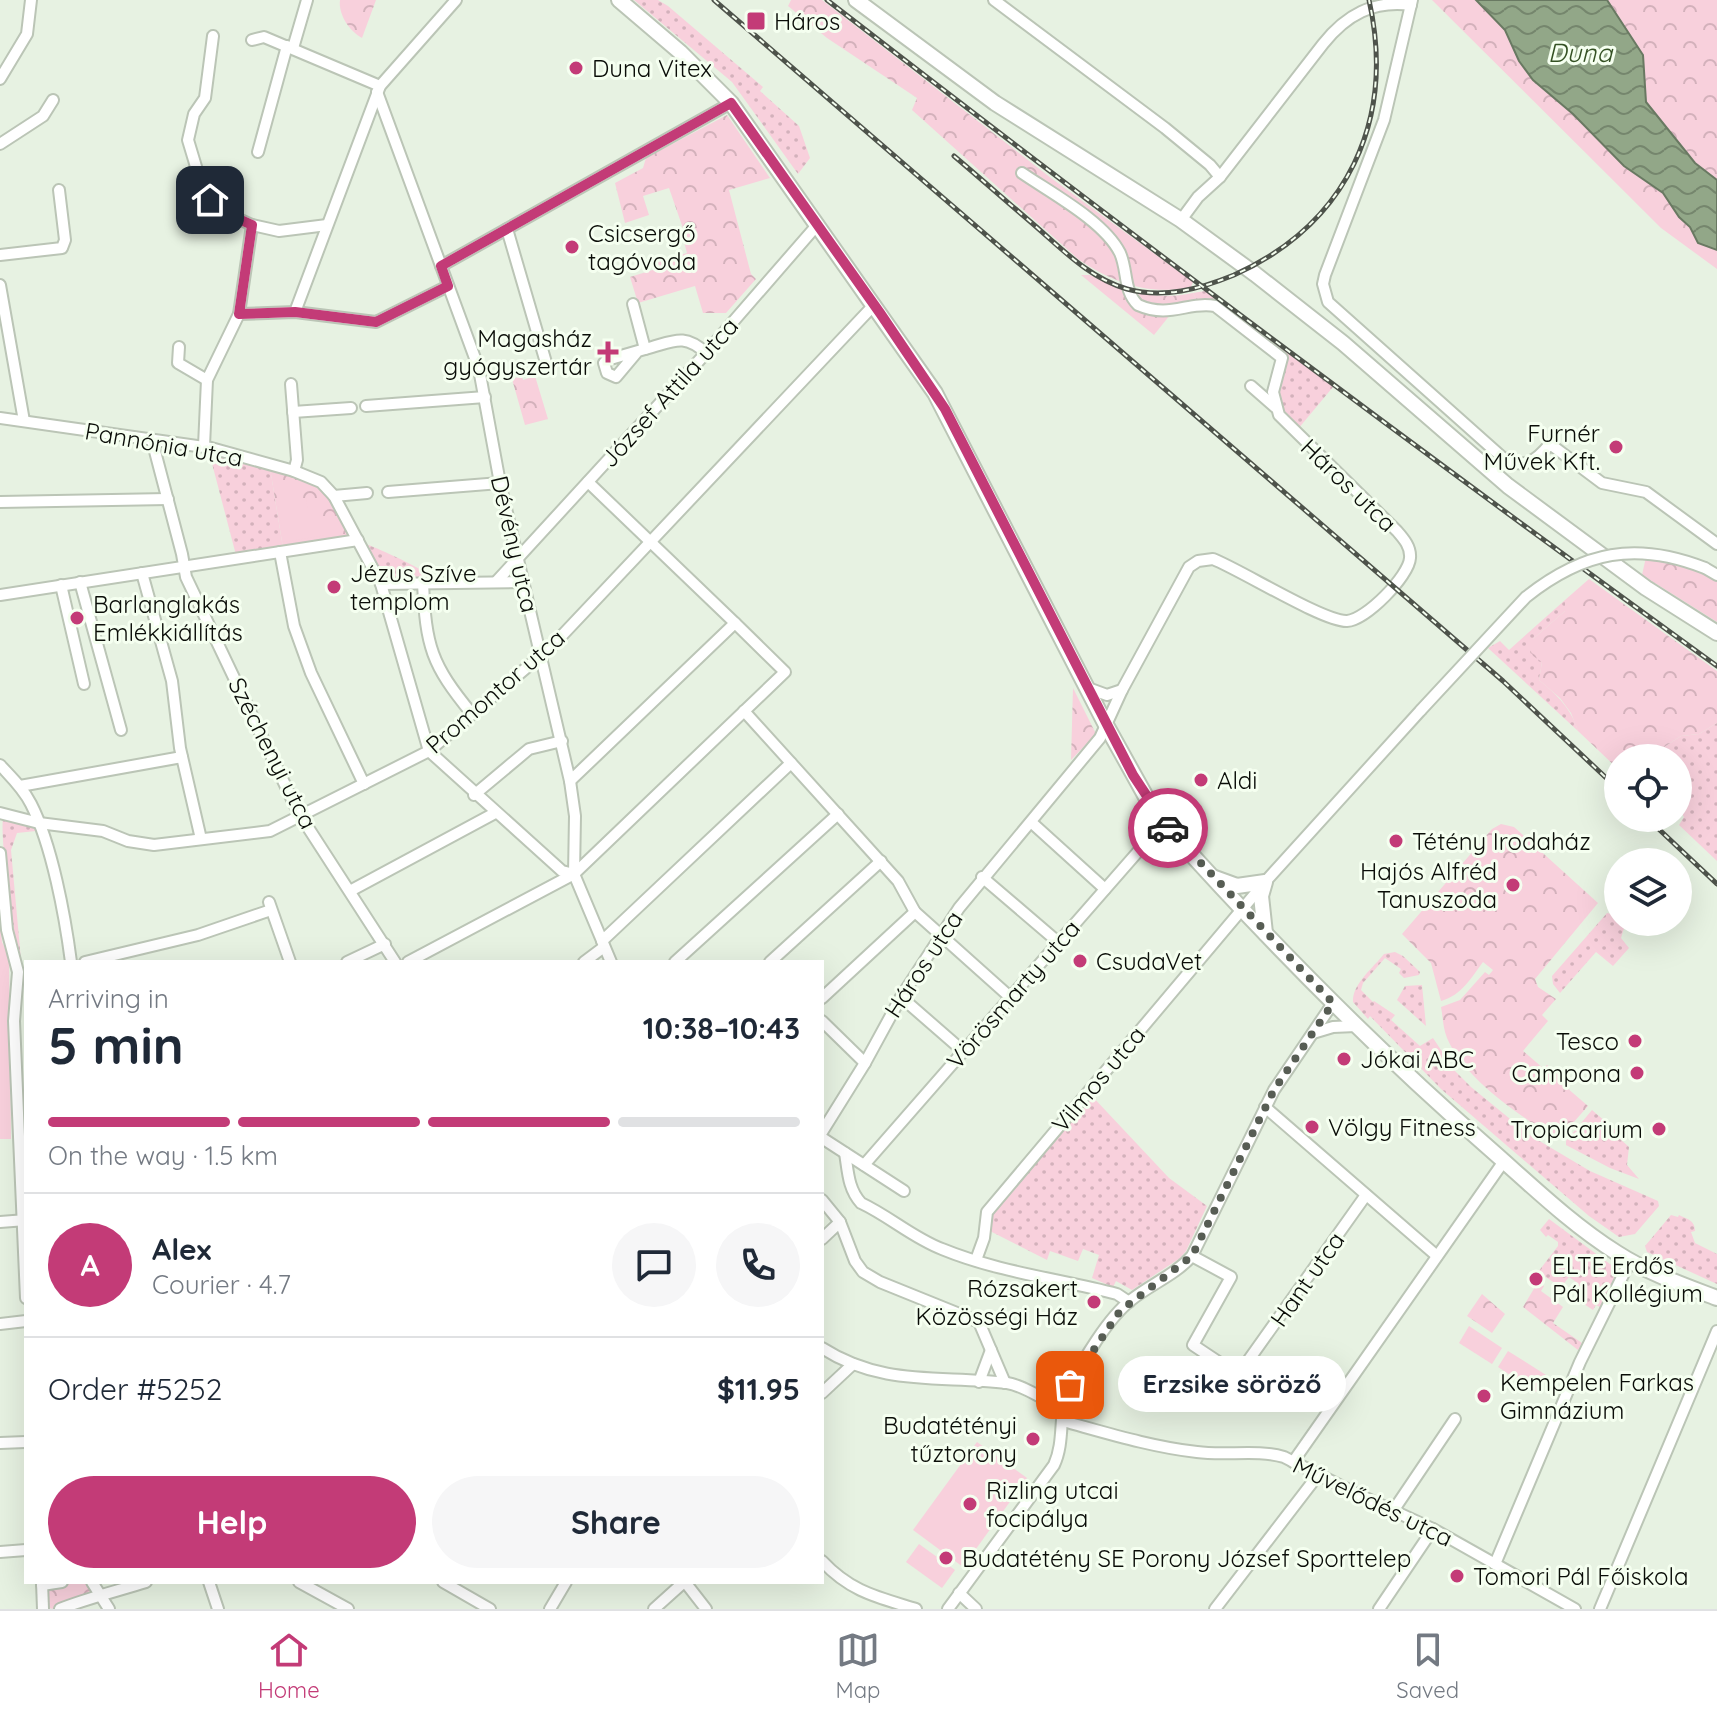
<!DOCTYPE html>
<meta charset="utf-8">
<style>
:root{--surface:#fff;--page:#f6f6f7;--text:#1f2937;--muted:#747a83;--line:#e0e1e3;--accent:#c33b77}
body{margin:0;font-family:Quicksand,sans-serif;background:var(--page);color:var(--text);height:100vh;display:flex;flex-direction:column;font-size:30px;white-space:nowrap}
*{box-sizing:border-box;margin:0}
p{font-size:26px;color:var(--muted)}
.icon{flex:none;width:44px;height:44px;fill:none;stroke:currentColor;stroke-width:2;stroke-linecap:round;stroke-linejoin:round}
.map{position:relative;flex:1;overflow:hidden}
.drawer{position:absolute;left:24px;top:960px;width:800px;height:624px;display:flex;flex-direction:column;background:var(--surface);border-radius:0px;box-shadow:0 8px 32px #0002}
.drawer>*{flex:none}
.controls{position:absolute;left:1604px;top:744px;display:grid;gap:16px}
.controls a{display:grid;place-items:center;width:88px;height:88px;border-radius:50%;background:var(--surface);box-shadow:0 8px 32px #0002;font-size:40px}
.pin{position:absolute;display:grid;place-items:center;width:68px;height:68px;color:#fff;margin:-34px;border-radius:16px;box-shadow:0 4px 12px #0006}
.courier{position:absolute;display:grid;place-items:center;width:80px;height:80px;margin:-40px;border:6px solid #c33b77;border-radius:50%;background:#fff;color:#222;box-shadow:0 2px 10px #0007}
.bubble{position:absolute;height:56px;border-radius:28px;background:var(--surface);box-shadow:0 8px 32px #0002;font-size:26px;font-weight:800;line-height:56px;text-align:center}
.headline em{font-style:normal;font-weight:800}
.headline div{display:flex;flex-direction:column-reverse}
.headline{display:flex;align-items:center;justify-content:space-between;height:136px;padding:0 24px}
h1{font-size:52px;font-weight:800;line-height:60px}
.bar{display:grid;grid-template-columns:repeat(4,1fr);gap:12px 8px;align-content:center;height:96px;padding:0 24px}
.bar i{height:10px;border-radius:6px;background:var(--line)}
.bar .on{background:var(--accent)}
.bar p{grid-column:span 4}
.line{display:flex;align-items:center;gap:20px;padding:0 24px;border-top:2px solid var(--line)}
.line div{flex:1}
.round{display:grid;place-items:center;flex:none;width:84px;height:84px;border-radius:42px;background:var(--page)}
.primary-button{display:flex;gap:16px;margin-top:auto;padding:16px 24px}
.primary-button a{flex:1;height:92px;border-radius:48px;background:var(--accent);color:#fff;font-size:32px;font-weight:800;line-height:92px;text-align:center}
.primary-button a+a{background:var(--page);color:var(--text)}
.dock{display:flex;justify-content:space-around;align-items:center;height:112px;border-top:2px solid var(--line);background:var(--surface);font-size:22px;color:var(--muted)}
.dock a{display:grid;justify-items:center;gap:4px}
.dock .on{color:var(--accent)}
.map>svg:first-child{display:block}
</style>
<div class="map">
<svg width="1717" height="1609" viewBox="0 0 1717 1609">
<defs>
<pattern id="grass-dots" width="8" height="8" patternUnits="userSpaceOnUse" patternTransform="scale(2)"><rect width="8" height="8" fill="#f8d0dc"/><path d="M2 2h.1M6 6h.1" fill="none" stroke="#d3b1bb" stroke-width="1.8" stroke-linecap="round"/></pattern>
<pattern id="forest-crowns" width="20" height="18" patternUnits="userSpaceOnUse" patternTransform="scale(2)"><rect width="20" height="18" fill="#f8d0dc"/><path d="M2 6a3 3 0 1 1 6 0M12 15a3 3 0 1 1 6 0" fill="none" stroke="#d3b1bb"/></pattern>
<pattern id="water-waves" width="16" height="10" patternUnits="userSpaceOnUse" patternTransform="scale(2)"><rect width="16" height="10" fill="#92a788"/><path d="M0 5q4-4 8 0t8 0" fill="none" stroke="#75866d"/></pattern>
</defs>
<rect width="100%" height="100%" fill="#e7f2e2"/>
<g fill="url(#grass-dots)">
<polygon points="634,0 658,0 668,6 763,87 760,91 799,126 810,158 798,174 732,82"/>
<path d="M1205 291 1333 387 1298 429C1271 399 1277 400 1284 362L1216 303 1205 299 1197 301 1193 293Z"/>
<polygon points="209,452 270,468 283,548 236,555"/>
<path d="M365 544C374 546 418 567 426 573L425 579H385Z"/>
<path d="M1565 600V611L1533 639 1542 662 1539 680C1557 695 1571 708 1578 731L1488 648 1500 641 1509 650Z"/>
<polygon points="1717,723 1717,861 1679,825 1684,817 1678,807 1678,758 1647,758 1681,736 1699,734"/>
<path d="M3 818 36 826V831L17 833 11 850 21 960C13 937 0 839 3 818Z"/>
<polygon points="1607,913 1612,914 1618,922 1625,925 1621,938 1629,948 1613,966 1596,952 1560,993 1553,984 1552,976"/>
<path d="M1395 952 1403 956 1420 972 1419 975 1404 978 1399 973 1401 969 1385 958 1363 983 1361 990 1373 1002 1374 1001 1395 1015 1391 1020 1420 1046 1433 1038 1455 1071 1471 1087 1531 1136 1590 1171 1658 1201 1659 1206 1635 1234 1619 1237 1589 1216 1441 1089 1370 1016 1368 1019 1353 1002C1352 984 1373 968 1384 954Z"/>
<polygon points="1422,985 1426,1026 1397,1000 1405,986"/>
<polygon points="1091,1095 1169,1178 1207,1206 1186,1251 1180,1258 1132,1290 1116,1281 1113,1287 1092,1278 1099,1255 1083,1249 1078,1261 1050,1251 1047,1260 988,1230 989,1213"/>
<polygon points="1592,1110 1620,1134 1618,1137 1629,1147 1627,1165 1639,1179 1610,1168 1566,1145 1566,1141"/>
<path d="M1671 1215 1678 1217 1679 1215C1687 1219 1695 1220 1695 1231L1691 1232 1695 1243 1717 1254V1284L1647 1252 1645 1246Z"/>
<polygon points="1549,1219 1618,1270 1600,1307 1596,1305 1593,1310 1581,1302 1584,1297 1575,1291 1579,1284 1569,1277 1561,1287 1538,1272 1558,1246 1558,1242 1548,1235 1546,1237 1540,1230"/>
</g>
<g fill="url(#forest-crowns)">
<path d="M340 0H376L362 38C349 31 338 14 340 0Z"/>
<path d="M791 0H822L1051 178 1193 282 1191 287C1150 296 1113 283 1078 259L912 110 917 98 827 38 788 6Z"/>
<polygon points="1432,0 1476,0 1505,30 1519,61 1533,80 1573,114 1624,166 1663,193 1679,217 1690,227 1698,243 1717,250 1717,269 1661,228"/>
<polygon points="1607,0 1717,0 1717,180 1695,163 1646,102 1643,55"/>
<polygon points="727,115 770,178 729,190 751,274 756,279 726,313 703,313 695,286 638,303 630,277 659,268 658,262 687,253 683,238 686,237 669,188 643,196 649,215 625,223 615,183 643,168 646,158"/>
<path d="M1081 275H1090C1124 291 1154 301 1193 293L1197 301 1170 315 1154 335Z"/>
<polygon points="522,376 523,380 535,376 548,419 525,425 512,379"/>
<polygon points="270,468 300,476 324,489 349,537 283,548"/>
<polygon points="1646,557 1665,559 1717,580 1717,622 1642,575"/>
<polygon points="1589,579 1717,671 1717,723 1699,734 1681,736 1647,758 1618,758 1618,769 1578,731 1571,713 1560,698 1539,680 1542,662 1533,656 1529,647 1533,639 1565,611 1565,600"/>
<polygon points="1073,688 1096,734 1071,760"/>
<path d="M1501 824 1514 827 1598 903 1535 979 1538 987 1556 999 1542 1015 1548 1021 1523 1051 1543 1068 1547 1065 1562 1077 1559 1081 1588 1106 1558 1140C1521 1116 1465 1080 1447 1038 1443 1028 1443 1018 1441 1007L1460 1000 1485 972 1489 975 1493 970 1483 962C1471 978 1462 995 1441 1001L1431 963 1402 934 1492 829Z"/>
<polygon points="1538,1282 1544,1286 1541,1291 1563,1307 1553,1323 1582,1343 1578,1350 1523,1307"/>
<polygon points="1482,1294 1505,1314 1492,1333 1467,1316"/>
<polygon points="75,1582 89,1582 93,1592 91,1595 54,1609 48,1608 49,1591"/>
</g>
<g fill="#f8d0dc">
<polygon points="306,498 309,516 322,515 326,535 284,542 278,502"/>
<polygon points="0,921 2,942 9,957 11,1139 0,1139"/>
<polygon points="1469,1326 1502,1348 1492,1364 1459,1343"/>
<polygon points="1508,1351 1546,1375 1536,1392 1498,1367"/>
<polygon points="977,1442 1027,1478 963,1567 913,1530"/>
<polygon points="919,1544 955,1570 942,1588 906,1562"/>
</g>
<polygon fill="url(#water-waves)" stroke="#697962" stroke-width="2" points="1476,0 1607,0 1643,55 1646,102 1695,163 1717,180 1717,250 1698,243 1690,227 1679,217 1663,193 1624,166 1573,114 1533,80 1519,61 1505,30"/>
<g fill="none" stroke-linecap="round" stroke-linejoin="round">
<g stroke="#bbc5b6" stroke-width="14">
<g id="minor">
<polyline points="994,0 1165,128 1210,165 1220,177"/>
<path d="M1412 0 1384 120 1325 275 1323 284 1328 302 1503 458C1524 470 1536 461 1550 444L1602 483 1646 492 1717 544"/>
<polyline points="213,36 205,98 194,114 188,140 197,170 210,200 219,210 252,225 279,231 327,225"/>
<polyline points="252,40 264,37 380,86"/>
<polyline points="293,48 307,0"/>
<polyline points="0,79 27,34 31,0"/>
<polyline points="377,92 479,369 500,483 570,781 575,816 574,874 611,962"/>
<polyline points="0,144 43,116 53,100"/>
<polyline points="258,152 287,46"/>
<path d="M1181 220 1198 197 1220 177 1323 44C1346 15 1373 0 1411 5"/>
<polyline points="507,229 547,366"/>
<polyline points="0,255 62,248 65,240 59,190"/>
<polyline points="441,266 731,103"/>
<polyline points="0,285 24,421"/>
<path d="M633 304 645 349C673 342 683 332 706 353"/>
<polyline points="295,312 380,86 456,0"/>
<polyline points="239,314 295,312 376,322 448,286"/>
<polyline points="179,347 178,363 207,380"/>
<polyline points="637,352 616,377 607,373 604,363 607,360 645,349"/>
<polyline points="291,384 297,460 294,471"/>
<polyline points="1251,386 1275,407"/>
<polyline points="366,406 485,397"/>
<polyline points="293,412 351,408"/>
<polyline points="0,418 211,448 294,471 321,482 334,496 381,584 429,751 562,871 574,874"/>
<polyline points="152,440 182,554 186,577 298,812 395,962"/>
<polyline points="204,446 207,380 239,314 252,225"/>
<polyline points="588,482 735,623"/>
<polyline points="388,492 500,483"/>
<polyline points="334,496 367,493"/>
<polyline points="0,502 168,499"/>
<polyline points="280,552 294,626 311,673 364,784"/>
<polyline points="1705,568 1717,575"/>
<polyline points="142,573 172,681 180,748 201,839"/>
<polyline points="80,582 121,730"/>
<polyline points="496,582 706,353 818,224"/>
<path d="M423 583C426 647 431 664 472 714"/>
<polyline points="381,584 524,582"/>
<polyline points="61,585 84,684"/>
<polyline points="0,595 358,540"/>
<polyline points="1088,688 1107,695 1122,690"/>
<polyline points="744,711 898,881 915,912 1010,997"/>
<path d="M0 765C11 777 23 788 31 804 52 845 65 916 71 962"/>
<polyline points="20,786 182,757"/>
<polyline points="474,795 529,749 562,741"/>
<polyline points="0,813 39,823 103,831 128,841 154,845 270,831 429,751 553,645 874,305"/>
<polyline points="1031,822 1105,889"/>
<polyline points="0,853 7,930 18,972 14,1021 26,1298"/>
<polyline points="982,877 1058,942"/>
<polyline points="350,891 495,813"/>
<polyline points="269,902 290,962"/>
<polyline points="602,941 791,763"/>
<polyline points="85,962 198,935 271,910"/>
<polyline points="347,962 385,944"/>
<polyline points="408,962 574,874 785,672 735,623 570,781"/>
<polyline points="584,962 604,947"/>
<polyline points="675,962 838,814"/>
<polyline points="770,962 881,861"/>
<polyline points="901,997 963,1051"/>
<polyline points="822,998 915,912"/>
<polyline points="822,1021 865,1063"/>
<polyline points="1313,1033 1333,1027 1356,1026"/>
<polyline points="1265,1107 1437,1256"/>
<path d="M822 1132 865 1063 901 997 959 908 1100 738 1122 690 1189 567 1198 561 1213 559C1241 570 1324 622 1347 621 1366 620 1409 576 1410 558 1411 547 1404 539 1397 531L1279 415 1273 392 1282 358 1215 306C1188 301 1170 319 1138 305 1123 290 1128 271 1120 253 1104 221 1051 193 1022 173"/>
<polyline points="822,1138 904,1191"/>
<path d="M845 1153C848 1171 848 1189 861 1203 889 1216 913 1238 942 1249 998 1272 1059 1279 1117 1294L1129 1302"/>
<polyline points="864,1165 1163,823"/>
<polyline points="822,1200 840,1222 855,1261 863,1272 880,1282 979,1322 1005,1383"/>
<polyline points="0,1222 26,1220"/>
<polyline points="822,1239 840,1222"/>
<polyline points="1192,1256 1231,1277 1193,1345 1238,1375 1366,1195"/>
<polyline points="976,1260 984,1238 987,1212 1265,882 1421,710"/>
<polyline points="0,1324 26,1321"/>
<path d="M822 1348C883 1387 940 1375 1007 1383 1027 1386 1044 1402 1063 1407"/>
<polyline points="979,1382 991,1350"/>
<polyline points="822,1393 853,1364"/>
<path d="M1063 1421C1107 1433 1152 1447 1197 1452 1226 1456 1257 1449 1284 1457L1351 1491 1433 1529 1575 1609"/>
<polyline points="0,1443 26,1442"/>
<polyline points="1293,1462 1504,1161"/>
<polyline points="1393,1511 1455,1419"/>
<polyline points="0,1552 26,1550"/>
<path d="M822 1561C851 1592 877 1597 916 1609"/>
<polyline points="1495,1564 1580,1362 1630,1261"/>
<polyline points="42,1582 43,1609"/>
<polyline points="92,1582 109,1609"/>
<polyline points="209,1582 218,1609"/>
<polyline points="299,1582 348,1609"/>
<polyline points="443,1582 490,1609"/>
<polyline points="685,1582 706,1609"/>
<polyline points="42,1585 62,1582"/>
<polyline points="959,1593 976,1609"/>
<path d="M60 1609C88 1598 117 1591 146 1582"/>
<polyline points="550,1609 566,1582"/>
<polyline points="654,1609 684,1582"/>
<path d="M948 1609 1054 1465C1066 1439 1057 1410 1070 1386 1083 1360 1108 1318 1131 1300 1151 1284 1175 1275 1192 1256L1274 1090 1333 1003"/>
<polyline points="1215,1609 1318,1475"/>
<polyline points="1379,1609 1433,1529"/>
<polyline points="1600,1609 1717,1331"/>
</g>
</g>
<g stroke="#bbc5b6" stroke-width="18">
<g id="major">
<path d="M619 0 680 52 731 103 935 393 1106 725 1150 804 1163 823C1266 938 1374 1048 1490 1149 1531 1185 1571 1224 1617 1253 1648 1273 1683 1285 1717 1298"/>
<polyline points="856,0 995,103 1181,220 1255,274 1343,343 1508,486 1646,588 1717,633"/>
<polyline points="1215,878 1237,886 1265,882 1261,896 1265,933"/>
</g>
</g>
<use href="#minor" stroke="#fff" stroke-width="10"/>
<use href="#major" stroke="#fff" stroke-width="14"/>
<g stroke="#4e534b" stroke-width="5">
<g id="rail">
<polyline points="714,0 1503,681 1618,789"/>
<path d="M827 0C1120 227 1417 449 1717 666"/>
<path d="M954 156C980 178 1006 201 1033 224 1062 249 1089 278 1127 289 1163 299 1200 289 1234 275 1347 224 1396 121 1369 0"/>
<polyline points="1647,818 1717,884"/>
</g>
</g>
<use href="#rail" stroke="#f5fff0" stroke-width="2" stroke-dasharray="6" stroke-linecap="butt"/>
<g stroke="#bbc5b6" stroke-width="14" stroke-linecap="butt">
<path id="minor-bridge" d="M1421 710 1526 597C1584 551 1636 541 1705 568"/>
</g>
<use href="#minor-bridge" stroke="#fff" stroke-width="10"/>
</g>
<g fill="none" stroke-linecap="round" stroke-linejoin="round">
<polyline stroke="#575d54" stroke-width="8" stroke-dasharray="0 14.4" points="1070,1385 1120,1311 1192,1256 1274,1090 1333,1003 1168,828"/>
<polyline stroke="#c33b77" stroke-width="10" points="210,200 219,210 252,225 239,314 295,312 376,322 448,286 441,266 731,103 880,313 945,409 1133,775 1168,828"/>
</g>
<g fill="#c33b77" stroke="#f5fff0" stroke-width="3">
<rect x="746" y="11" width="20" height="20" rx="4"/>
<circle cx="576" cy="68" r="8"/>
<circle cx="572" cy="247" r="8"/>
<path d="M604 340h8v8h8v8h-8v8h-8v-8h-8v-8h8z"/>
<circle cx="1616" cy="447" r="8"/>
<circle cx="334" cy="587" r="8"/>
<circle cx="77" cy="618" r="8"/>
<circle cx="1201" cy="780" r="8"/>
<circle cx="1396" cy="841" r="8"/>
<circle cx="1513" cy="885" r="8"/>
<circle cx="1080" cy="961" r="8"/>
<circle cx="1635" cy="1041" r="8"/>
<circle cx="1344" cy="1059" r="8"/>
<circle cx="1637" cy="1073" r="8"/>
<circle cx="1312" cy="1127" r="8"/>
<circle cx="1659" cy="1129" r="8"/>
<circle cx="1536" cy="1279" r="8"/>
<circle cx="1094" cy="1302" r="8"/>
<circle cx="1484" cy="1396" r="8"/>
<circle cx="1033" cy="1439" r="8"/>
<circle cx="970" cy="1504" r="8"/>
<circle cx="946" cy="1558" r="8"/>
<circle cx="1457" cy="1576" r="8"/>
</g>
<g text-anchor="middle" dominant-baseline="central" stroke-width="6" stroke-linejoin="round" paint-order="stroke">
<g font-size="24" fill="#0a0d08" stroke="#f5fff0" text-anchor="start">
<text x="774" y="21">Háros</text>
<text x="592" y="68">Duna Vitex</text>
<text x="588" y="233">Csicsergő<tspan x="588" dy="28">tagóvoda</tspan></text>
<text x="592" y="338" text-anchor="end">Magasház<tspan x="592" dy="28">gyógyszertár</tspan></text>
<text x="1600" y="433" text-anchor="end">Furnér<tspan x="1600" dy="28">Művek Kft.</tspan></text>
<text x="350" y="573">Jézus Szíve<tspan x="350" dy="28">templom</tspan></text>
<text x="93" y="604">Barlanglakás<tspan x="93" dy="28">Emlékkiállítás</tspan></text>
<text x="1217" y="780">Aldi</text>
<text x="1412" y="841">Tétény Irodaház</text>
<text x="1497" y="871" text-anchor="end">Hajós Alfréd<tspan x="1497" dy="28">Tanuszoda</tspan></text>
<text x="1096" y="961">CsudaVet</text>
<text x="1619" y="1041" text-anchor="end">Tesco</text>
<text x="1360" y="1059">Jókai ABC</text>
<text x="1621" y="1073" text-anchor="end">Campona</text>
<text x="1328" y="1127">Völgy Fitness</text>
<text x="1643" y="1129" text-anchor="end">Tropicarium</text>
<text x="1552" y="1265">ELTE Erdős<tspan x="1552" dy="28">Pál Kollégium</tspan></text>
<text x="1078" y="1288" text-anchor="end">Rózsakert<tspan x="1078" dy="28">Közösségi Ház</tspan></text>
<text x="1500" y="1382">Kempelen Farkas<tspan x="1500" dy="28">Gimnázium</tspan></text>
<text x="1017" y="1425" text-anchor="end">Budatétényi<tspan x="1017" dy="28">tűztorony</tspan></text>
<text x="986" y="1490">Rizling utcai<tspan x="986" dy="28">focipálya</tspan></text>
<text x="962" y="1558">Budatétény SE Porony József Sporttelep</text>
<text x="1473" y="1576">Tomori Pál Főiskola</text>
</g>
<g font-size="24" fill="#0a0d08" stroke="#f5fff0">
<text transform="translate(669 392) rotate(-48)">József Attila utca</text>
<text transform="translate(164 444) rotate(10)">Pannónia utca</text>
<text transform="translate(1349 485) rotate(44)">Háros utca</text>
<text transform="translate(515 544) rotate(77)">Dévény utca</text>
<text transform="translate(495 691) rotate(-41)">Promontor utca</text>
<text transform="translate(273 753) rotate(63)">Széchenyi utca</text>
<text transform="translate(923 964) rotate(-57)">Háros utca</text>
<text transform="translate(1013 994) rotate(-49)">Vörösmarty utca</text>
<text transform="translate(1098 1079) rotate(-50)">Vilmos utca</text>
<text transform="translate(1307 1279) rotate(-55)">Hant utca</text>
<text transform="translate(1373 1501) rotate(26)">Művelődés utca</text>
</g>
<g font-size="26" font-style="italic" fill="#345123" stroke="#f5fff0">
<text x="1580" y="52">Duna</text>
</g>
</g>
</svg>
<div class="controls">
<a><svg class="icon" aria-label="locate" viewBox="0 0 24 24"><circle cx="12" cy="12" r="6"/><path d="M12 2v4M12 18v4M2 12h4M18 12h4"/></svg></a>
<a><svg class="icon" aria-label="layers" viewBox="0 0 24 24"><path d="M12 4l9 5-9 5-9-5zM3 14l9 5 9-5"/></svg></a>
</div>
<div class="pin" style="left:1070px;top:1385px;background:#ea580c"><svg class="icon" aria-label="bag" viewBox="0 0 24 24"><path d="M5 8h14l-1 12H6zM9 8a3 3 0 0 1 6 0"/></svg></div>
<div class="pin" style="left:210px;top:200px;background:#1f2937"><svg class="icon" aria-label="home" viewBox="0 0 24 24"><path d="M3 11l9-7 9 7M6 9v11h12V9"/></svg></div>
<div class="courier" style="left:1168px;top:828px"><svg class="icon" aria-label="car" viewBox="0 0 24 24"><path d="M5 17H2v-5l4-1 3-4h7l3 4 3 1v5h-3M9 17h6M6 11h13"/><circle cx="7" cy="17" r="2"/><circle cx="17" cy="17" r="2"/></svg></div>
<div class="bubble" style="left:1118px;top:1356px;width:228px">Erzsike söröző</div>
<section class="drawer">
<div class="headline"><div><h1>5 min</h1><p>Arriving in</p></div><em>10:38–10:43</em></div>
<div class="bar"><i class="on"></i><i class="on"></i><i class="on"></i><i></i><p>On the way · 1.5 km</p></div>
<div class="line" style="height:144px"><b class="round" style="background:var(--accent);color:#fff">A</b><div><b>Alex</b><p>Courier · 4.7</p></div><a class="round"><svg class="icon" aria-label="chat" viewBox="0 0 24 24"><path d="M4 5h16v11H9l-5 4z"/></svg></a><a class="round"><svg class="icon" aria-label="phone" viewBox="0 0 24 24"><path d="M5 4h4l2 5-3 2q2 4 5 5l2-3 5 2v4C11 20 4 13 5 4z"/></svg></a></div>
<div class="line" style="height:104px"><div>Order #5252</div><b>$11.95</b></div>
<div class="primary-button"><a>Help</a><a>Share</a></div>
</section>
</div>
<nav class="dock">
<a class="on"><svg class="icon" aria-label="home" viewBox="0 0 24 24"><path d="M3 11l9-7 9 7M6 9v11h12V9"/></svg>Home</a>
<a><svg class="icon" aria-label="map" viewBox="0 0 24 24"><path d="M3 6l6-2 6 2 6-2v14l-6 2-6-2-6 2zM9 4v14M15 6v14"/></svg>Map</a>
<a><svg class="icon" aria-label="saved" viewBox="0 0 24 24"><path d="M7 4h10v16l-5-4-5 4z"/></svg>Saved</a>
</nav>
